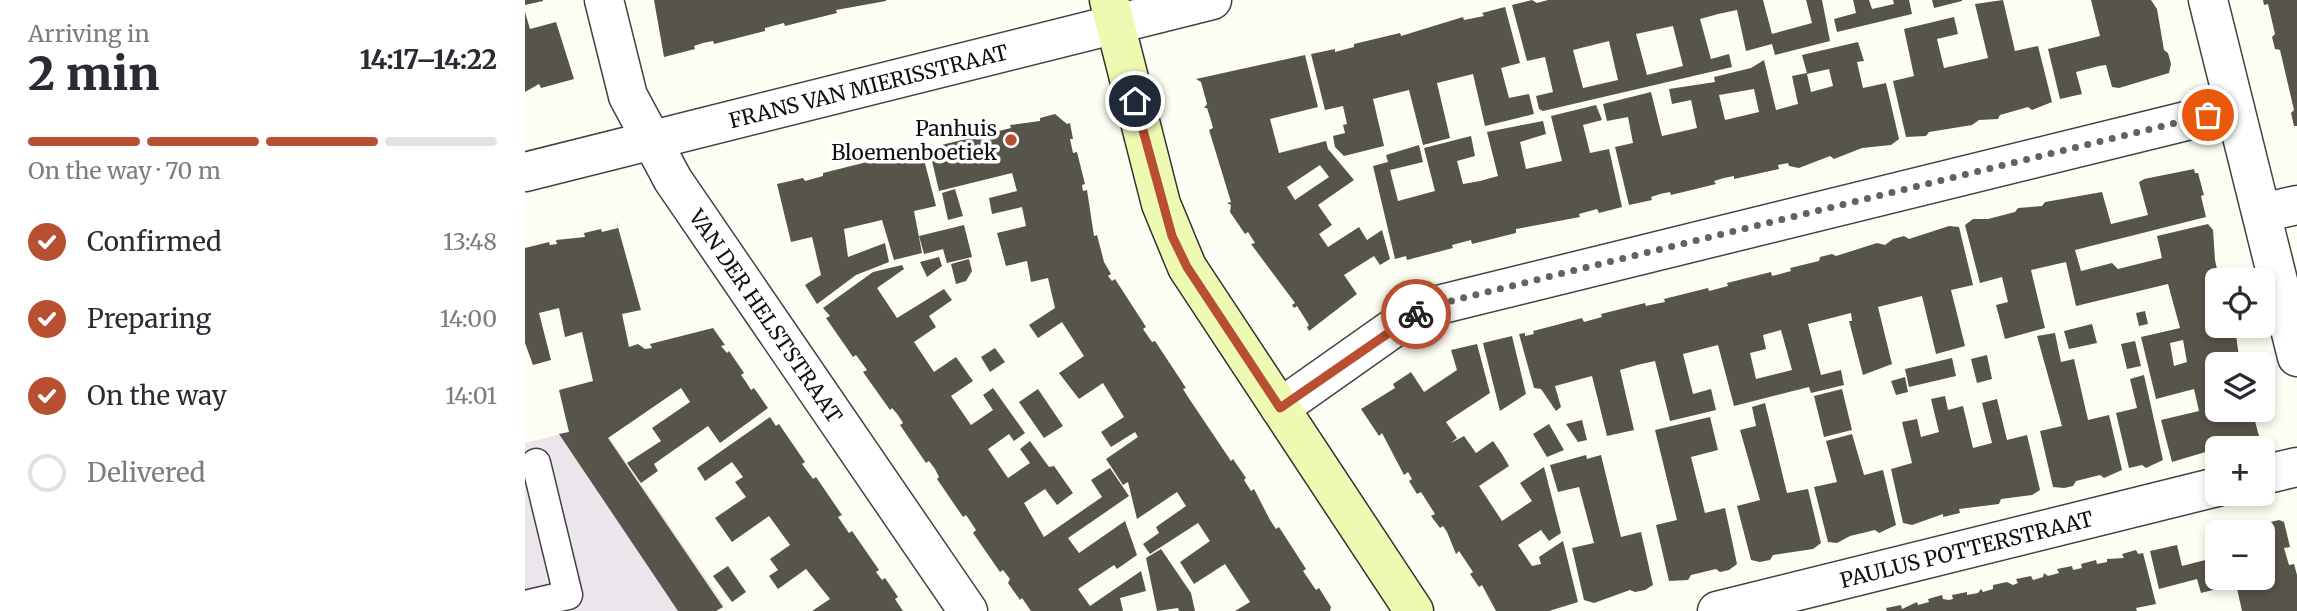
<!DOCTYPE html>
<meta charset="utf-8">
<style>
:root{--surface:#fff;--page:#f7f7f7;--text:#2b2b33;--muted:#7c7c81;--line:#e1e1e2;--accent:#b74f30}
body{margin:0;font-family:Merriweather,serif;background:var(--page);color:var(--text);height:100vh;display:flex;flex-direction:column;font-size:26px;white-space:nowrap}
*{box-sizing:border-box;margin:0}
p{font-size:23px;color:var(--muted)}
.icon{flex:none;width:38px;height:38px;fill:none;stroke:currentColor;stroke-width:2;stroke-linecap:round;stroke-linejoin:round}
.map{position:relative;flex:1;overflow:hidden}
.drawer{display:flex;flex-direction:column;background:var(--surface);width:525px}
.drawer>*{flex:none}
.fabs{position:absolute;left:1680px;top:268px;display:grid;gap:14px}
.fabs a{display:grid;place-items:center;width:70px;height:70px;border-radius:10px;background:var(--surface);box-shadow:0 4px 10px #0003;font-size:35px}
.pin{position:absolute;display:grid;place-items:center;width:60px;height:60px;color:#fff;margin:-30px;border:4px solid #fff;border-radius:50%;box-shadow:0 2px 7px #0007}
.courier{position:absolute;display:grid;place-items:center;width:70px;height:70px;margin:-35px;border:5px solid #b74f30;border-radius:50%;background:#fff;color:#222;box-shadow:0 2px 9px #0007}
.summary em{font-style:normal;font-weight:800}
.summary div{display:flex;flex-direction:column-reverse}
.summary{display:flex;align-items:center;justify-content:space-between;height:119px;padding:0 28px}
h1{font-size:46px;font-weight:800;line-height:52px}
.bar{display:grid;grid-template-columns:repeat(4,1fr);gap:10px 7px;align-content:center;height:84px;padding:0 28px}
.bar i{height:9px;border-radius:5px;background:var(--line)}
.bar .current{background:var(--accent)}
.bar p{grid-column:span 4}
ol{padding:0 28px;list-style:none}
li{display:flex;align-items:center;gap:21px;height:77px}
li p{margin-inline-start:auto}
li .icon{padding:7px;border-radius:50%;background:var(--accent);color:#fff;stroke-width:4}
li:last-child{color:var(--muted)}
li i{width:38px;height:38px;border:4px solid var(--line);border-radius:50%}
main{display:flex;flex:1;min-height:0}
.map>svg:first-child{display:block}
</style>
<main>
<section class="drawer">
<div class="summary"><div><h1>2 min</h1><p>Arriving in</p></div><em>14:17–14:22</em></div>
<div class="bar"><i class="current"></i><i class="current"></i><i class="current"></i><i></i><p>On the way · 70 m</p></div>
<ol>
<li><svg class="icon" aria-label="check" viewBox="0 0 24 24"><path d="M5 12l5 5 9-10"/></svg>Confirmed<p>13:48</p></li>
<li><svg class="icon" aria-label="check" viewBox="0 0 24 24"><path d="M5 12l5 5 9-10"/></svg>Preparing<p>14:00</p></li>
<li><svg class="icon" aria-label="check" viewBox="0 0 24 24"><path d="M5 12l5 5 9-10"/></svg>On the way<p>14:01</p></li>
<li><i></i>Delivered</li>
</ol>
</section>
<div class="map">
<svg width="1772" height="611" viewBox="0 0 1772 611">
<rect width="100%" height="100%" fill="#fdfef3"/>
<polygon fill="#ede5ec" points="49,386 200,606 191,611 0,611 0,443 44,432 34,390"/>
<g fill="#57544c" fill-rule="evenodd">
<polygon points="0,0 18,0 18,1 0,5"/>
<polygon points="129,0 361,0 361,1 311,10 312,13 260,26 259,23 240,28 240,31 189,44 188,41 178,43 169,46 170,49 139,57"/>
<path d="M1007 0 1012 3 1023 0H1238L1247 34 1287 23 1281 0H1297L1305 41 1250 55 1247 44 1221 51 1212 10 1193 14 1175 19 1186 59 1204 54 1207 67 1018 111 1014 109 1011 96 1028 92 1020 57 1002 61 987 5ZM1148 26 1158 66 1122 75 1111 34ZM1084 41 1093 80 1058 88 1048 50Z"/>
<polygon points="1328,0 1344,0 1347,9 1369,4 1368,0 1384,0 1387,14 1312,32 1309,19 1331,13"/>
<polygon points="1407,0 1437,0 1437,1 1409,8"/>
<polygon points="1478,0 1490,51 1513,46 1527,102 1507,110 1503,107 1475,115 1473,119 1454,120 1447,125 1404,132 1401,136 1381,137 1368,81 1389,76 1379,29 1429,17 1433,34 1412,39 1419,68 1463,58 1450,4"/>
<polygon points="1566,0 1626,0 1632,9 1639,50 1643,53 1646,64 1644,73 1594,88 1587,87 1581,65 1574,66 1551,72 1557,94 1535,99 1523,49 1575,36"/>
<polygon points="1738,0 1772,0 1772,126 1769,126 1766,113 1769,110 1755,50 1750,49 1747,37 1750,34 1743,4 1739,5"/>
<polygon points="980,7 995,63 976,68 984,98 1004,94 1009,114 960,126 948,74 912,83 925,138 898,145 884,90 848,99 859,146 819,156 810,147 808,136 820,133 818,125 822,124 818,106 800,110 786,54 810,49 810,52 829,47 829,44 875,33 876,36 938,17 939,20 959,16 957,13"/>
<polygon points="0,12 5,29 31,22 49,79 16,88 14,84 0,92"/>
<path d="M1333 42 1339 61 1332 62 1338 88 1361 83 1374 139 1366 145 1337 148 1309 159 1305 156 1274 168 1264 166 1263 163 1253 165 1254 169 1209 179V176L1199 178 1189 181 1191 184 1146 195 1145 192 1135 194 1126 197 1127 200 1104 205 1090 147 1108 143 1103 117 1082 121 1078 104 1126 92 1137 136 1172 128 1166 100 1147 104 1144 89 1190 82 1189 77 1226 68 1239 60 1251 110 1273 104 1267 76 1282 73 1277 55ZM1304 69 1308 86 1286 92 1282 74ZM1229 89 1234 112 1200 120 1194 95Z"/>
<path d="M780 55 793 107 745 119 754 153 801 141 803 149 829 180 793 205 807 225 794 234 803 247 834 227 842 240 857 230 865 259 855 265 849 256 819 275 832 294 784 331 782 327 784 325 772 306 769 308 767 305 770 303 726 244 730 243 723 232 720 234 705 212 706 205 702 203 706 202 684 130 688 128 685 117 682 108H679L682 104 676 82 671 79ZM795 165 804 177 770 200 762 187Z"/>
<polygon points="1071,105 1077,120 1058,125 1065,153 1084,149 1097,207 1074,213 1072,209 1054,214 1055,217 991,229 991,233 947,244 946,240 927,245 928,248 882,260 881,256 870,259 848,166 863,162 861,155 894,145 898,162 865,170 873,201 910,191 899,148 946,136 950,156 932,161 938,184 955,181 973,176 962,132 1018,121 1021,134 995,142 1001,169 1037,161 1026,116"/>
<polygon points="530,114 542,124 545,123 548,139 545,139 548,153 552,152 560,184 557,185 558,191 562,190 569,236 572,235 579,262 586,274 583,276 587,281 590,279 621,327 618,329 627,342 630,341 661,388 658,389 663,397 706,461 708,459 721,478 719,480 726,491 729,489 745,520 751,529 754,527 781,569 778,571 791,590 794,588 806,607 805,611 710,611 725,602 700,564 669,584 655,562 685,541 673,523 625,554 618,544 634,533 631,527 661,506 652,492 612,519 603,482 598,485 581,459 613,437 610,432 586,447 576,432 599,417 578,383 554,399 534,373 559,356 537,322 513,338 504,325 530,308 523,278 506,282 502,261 481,266 472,233 501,226 497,207 467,214 464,198 492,191 487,173 414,191 404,148 486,128 485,125 515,121 515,118"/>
<polygon points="396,148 411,206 389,211 397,253 369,260 357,220 319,229 323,257 360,243 364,262 331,275 292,304 280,285 296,275 287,237 266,242 252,184 278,178 280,181 298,176 298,173 350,160 351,163"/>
<path d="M1669 169 1670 173H1673L1679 195 1676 196 1681 217 1550 250 1556 271 1587 263 1593 269 1637 258 1632 236 1683 224 1688 230 1690 260 1693 274 1698 280H1692V326H1706L1707 333 1711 335 1715 364H1692V410H1727L1734 436 1647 462 1636 420 1674 411 1669 389 1631 399 1616 337 1655 328 1643 284 1551 306 1541 262 1506 270 1520 328 1480 339 1471 305 1483 302 1477 277 1455 283 1440 225 1448 219H1463L1490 212 1493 208 1517 206 1520 202 1577 192 1586 224 1623 215 1614 182 1619 179ZM1658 340 1662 362 1649 366 1645 343Z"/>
<polygon points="430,189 438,216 423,220 417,193"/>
<polygon points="91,220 116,310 97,314 104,347 113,344 120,349 127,348 125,344 188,328 200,345 196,346 202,353 204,351 219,373 216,375 221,382 226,390 229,388 243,408 195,443 183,426 129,464 133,471 116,483 102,463 136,441 127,428 165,402 156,388 83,438 198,607 191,611 153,611 34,434 44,432 34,390 68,381 57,332 40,337 34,308 14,313 26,360 8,365 0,343 0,248 24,242 25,245 32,244 31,240 60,237 59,233 76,229 77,232 93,228"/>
<polygon points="439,225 447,257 422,263 418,249 399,254 394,236"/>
<path d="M1424 226 1434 227 1448 285 1426 290 1440 346 1411 354 1397 296 1353 307 1367 364 1338 375 1324 321H1327L1326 313 1283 324 1296 375 1316 370 1319 385 1286 393 1284 387 1209 406 1193 345 1158 354 1168 394 1186 389 1191 410 1145 421 1130 361 1112 365 1095 370 1109 430 1082 436 1067 376 1030 386 1036 407 1031 411 1016 389 1009 388 994 334 1000 333V336L1009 334 1008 331 1035 324 1057 318 1059 322 1077 317 1076 314 1120 303 1121 306 1130 304 1140 302 1139 299 1183 288 1184 291 1203 286 1202 283 1246 272 1247 276 1266 271 1265 268 1294 261 1295 257 1307 254 1311 256 1352 243 1360 245 1368 239 1379 236 1384 239ZM1256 330 1267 370 1231 379 1225 353 1241 349 1238 335Z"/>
<polygon points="414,257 417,266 402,277 395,262"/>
<polygon points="444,259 447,271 441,281 431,284 426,264"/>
<polygon points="377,265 379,269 352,288 372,318 419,289 427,300 404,316 411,327 389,342 409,372 431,357 448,381 426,396 446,425 468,410 458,395 468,388 500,433 489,441 484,434 463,449 483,478 505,463 495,449 505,441 524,467 529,466 548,493 532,505 520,489 499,503 519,537 577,497 566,480 585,468 604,496 543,538 554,553 600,521 612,555 592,569 589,565 553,589 565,606 616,571 621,591 595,598 598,611 506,611 497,598 495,600 483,583 485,579 478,570 475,572 448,533 451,530 441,515 438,517 412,479 414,477 410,469 404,461 401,463 375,425 378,423 373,415 367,408 365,410 338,372 342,370 331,355 328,357 301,318 305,316 298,308 348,272"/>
<polygon points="1620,311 1623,324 1614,326 1611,313"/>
<polygon points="1567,324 1572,343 1544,349 1539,331"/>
<polygon points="1530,333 1536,362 1549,359 1563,420 1584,415 1597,470 1579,478 1575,475 1551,481 1548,486 1539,488 1528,487 1515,431 1537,426 1512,336"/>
<polygon points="987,336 1001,394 975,411 958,343"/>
<polygon points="1610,341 1616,366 1602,369 1596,344"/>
<polygon points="952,344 965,393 921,422 932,438 926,443 939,436 951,453 968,441 977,454 984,466 954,486 977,521 1007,501 995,483 1019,467 1036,533 1024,541 1016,530 993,545 1007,566 1016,564 1014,557 1038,541 1053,602 1024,611 971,611 957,585 954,587 945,574 948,572 934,551 931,554 922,532 918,526 915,528 906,516 910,514 896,492 892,494 884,481 887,479 883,472 879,475 857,433 854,436 836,409 870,388 868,384 886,372 899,392 932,370 926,350"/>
<polygon points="470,348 480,362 465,372 456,357"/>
<polygon points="1462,355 1467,379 1452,383 1446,359"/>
<polygon points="1427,358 1431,376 1384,387 1380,369"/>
<polygon points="1619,375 1638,460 1621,468 1617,465 1604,468 1591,413 1612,408 1605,379"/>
<polygon points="1380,377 1383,392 1371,395 1366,381"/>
<polygon points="513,389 538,426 519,438 494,402"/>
<polygon points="1317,389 1327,430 1299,437 1289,396"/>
<polygon points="1420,396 1423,410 1438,406 1448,448 1467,443 1457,403 1472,399 1482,440 1502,435 1515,490 1507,495 1476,499 1474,504 1434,509 1435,513 1418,517 1418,514 1387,525 1378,523 1366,469 1387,463 1377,422 1392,419 1396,437 1414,432 1406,399"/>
<polygon points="1240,403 1262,493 1283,489 1296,543 1288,549 1248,555 1245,560 1235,562 1226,560 1212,506 1235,500 1215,430 1231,426 1227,407"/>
<polygon points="245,417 251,426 254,424 280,462 277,464 288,479 291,477 317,515 313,517 324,533 327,531 354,570 351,572 357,580 360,578 373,597 370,599 378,611 287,611 305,599 281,569 253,589 244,576 253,570 245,559 265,545 244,516 207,542 190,518 221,497 210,482 218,477 207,462 180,481 172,468"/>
<polygon points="1185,417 1193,450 1166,457 1180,513 1200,508 1212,564 1204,570 1195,572 1191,569 1166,575 1163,580 1144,581 1131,525 1152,520 1130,430"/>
<polygon points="1057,420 1062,440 1053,442 1041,424"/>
<polygon points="1024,424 1039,450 1022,457 1008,434"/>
<polygon points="1327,434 1339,475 1358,470 1371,525 1354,533 1350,530 1325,536 1312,543 1303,542 1289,487 1312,482 1301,441"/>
<polygon points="1061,455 1062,459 1076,455 1096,537 1116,532 1128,585 1120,590 1110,592 1105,590 1069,603 1059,600 1047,548 1069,543 1054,487 1033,492 1025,465"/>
<polygon points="1754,520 1759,522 1765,547 1759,548 1764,565 1769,564 1772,575 1772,611 1717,611 1711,584 1676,593 1672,579 1634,589 1625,551 1652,545 1657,566 1692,557 1692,578 1738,578 1738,532 1707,531"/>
<polygon points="636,549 666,593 670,611 654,611 653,608 632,611 621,558"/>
<polygon points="1611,550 1613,554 1618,553 1631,604 1611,608 1612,611 1362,611 1361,608 1376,605 1377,609 1392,602 1393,605 1404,602 1403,599 1417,595 1418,599 1424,600 1428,599 1427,595 1442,592 1442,595 1453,593 1456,589 1458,592 1468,589 1468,585 1482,582 1488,585 1493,583 1491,579 1506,576 1508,580 1518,577 1519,573 1523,576 1534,573 1532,569 1547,566 1548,570 1557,568 1556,564 1571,560 1572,564 1582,562 1582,559 1599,558 1597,554"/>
<polygon points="203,566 221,592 207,602 188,576"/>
</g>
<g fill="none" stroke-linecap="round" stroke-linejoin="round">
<g stroke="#424242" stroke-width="31">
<polyline id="lane" points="0,605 43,595 11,463"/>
</g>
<g stroke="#424242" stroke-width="41">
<g id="street">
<path id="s1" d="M79 0 103 96 148 180 443 611"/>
<polyline points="1683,0 1772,357"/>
<path id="s2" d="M0 172 687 0"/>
<polyline points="1737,213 1772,205"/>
<polyline points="755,408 884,317 905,307 1710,109"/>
<polyline points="1738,475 1772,467"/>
<path id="s3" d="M1192 611 1692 487"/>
</g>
</g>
<g stroke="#313131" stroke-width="41">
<polyline id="secondary" points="584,0 636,204 662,267 889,611"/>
</g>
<use href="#lane" stroke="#fff" stroke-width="28"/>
<use href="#street" stroke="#fff" stroke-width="38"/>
<use href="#secondary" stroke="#eefab2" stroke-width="38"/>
</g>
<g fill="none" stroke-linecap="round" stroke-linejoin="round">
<polyline stroke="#62635f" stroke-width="7" stroke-dasharray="0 12.6" points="891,314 929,300 1683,115"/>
<polyline stroke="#b74f30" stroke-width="9" points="610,101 647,236 662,267 755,408 891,314"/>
</g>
<circle fill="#b74f30" stroke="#fff" stroke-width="2.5" cx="486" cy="140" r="7"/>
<g text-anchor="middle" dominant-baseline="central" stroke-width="7" stroke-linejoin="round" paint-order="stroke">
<g font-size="21" fill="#0f0f0f" stroke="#fff">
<text stroke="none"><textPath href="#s2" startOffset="354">FRANS VAN MIERISSTRAAT</textPath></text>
<text stroke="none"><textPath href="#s1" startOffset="359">VAN DER HELSTSTRAAT</textPath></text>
<text stroke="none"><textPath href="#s3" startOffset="257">PAULUS POTTERSTRAAT</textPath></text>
</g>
<g font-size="21" fill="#0f0f0f" stroke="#fff" text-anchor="end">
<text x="472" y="128">Panhuis<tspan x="472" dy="24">Bloemenboetiek</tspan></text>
</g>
</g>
</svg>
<div class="fabs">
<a><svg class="icon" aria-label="locate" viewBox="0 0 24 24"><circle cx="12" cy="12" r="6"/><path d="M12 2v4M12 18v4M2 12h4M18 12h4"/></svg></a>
<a><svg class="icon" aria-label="layers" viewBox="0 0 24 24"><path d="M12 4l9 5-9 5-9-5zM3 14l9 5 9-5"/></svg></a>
<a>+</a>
<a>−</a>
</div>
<div class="pin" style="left:1683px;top:115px;background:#ea580c"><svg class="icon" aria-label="bag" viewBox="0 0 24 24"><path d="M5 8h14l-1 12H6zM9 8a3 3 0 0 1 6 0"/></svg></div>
<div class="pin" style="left:610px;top:101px;background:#1f2937"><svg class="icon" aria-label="home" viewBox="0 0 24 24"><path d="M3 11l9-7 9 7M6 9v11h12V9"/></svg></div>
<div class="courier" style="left:891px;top:314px"><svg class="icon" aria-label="bike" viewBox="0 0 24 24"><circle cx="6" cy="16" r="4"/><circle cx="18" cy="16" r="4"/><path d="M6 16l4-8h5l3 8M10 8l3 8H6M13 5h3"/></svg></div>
</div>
</main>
